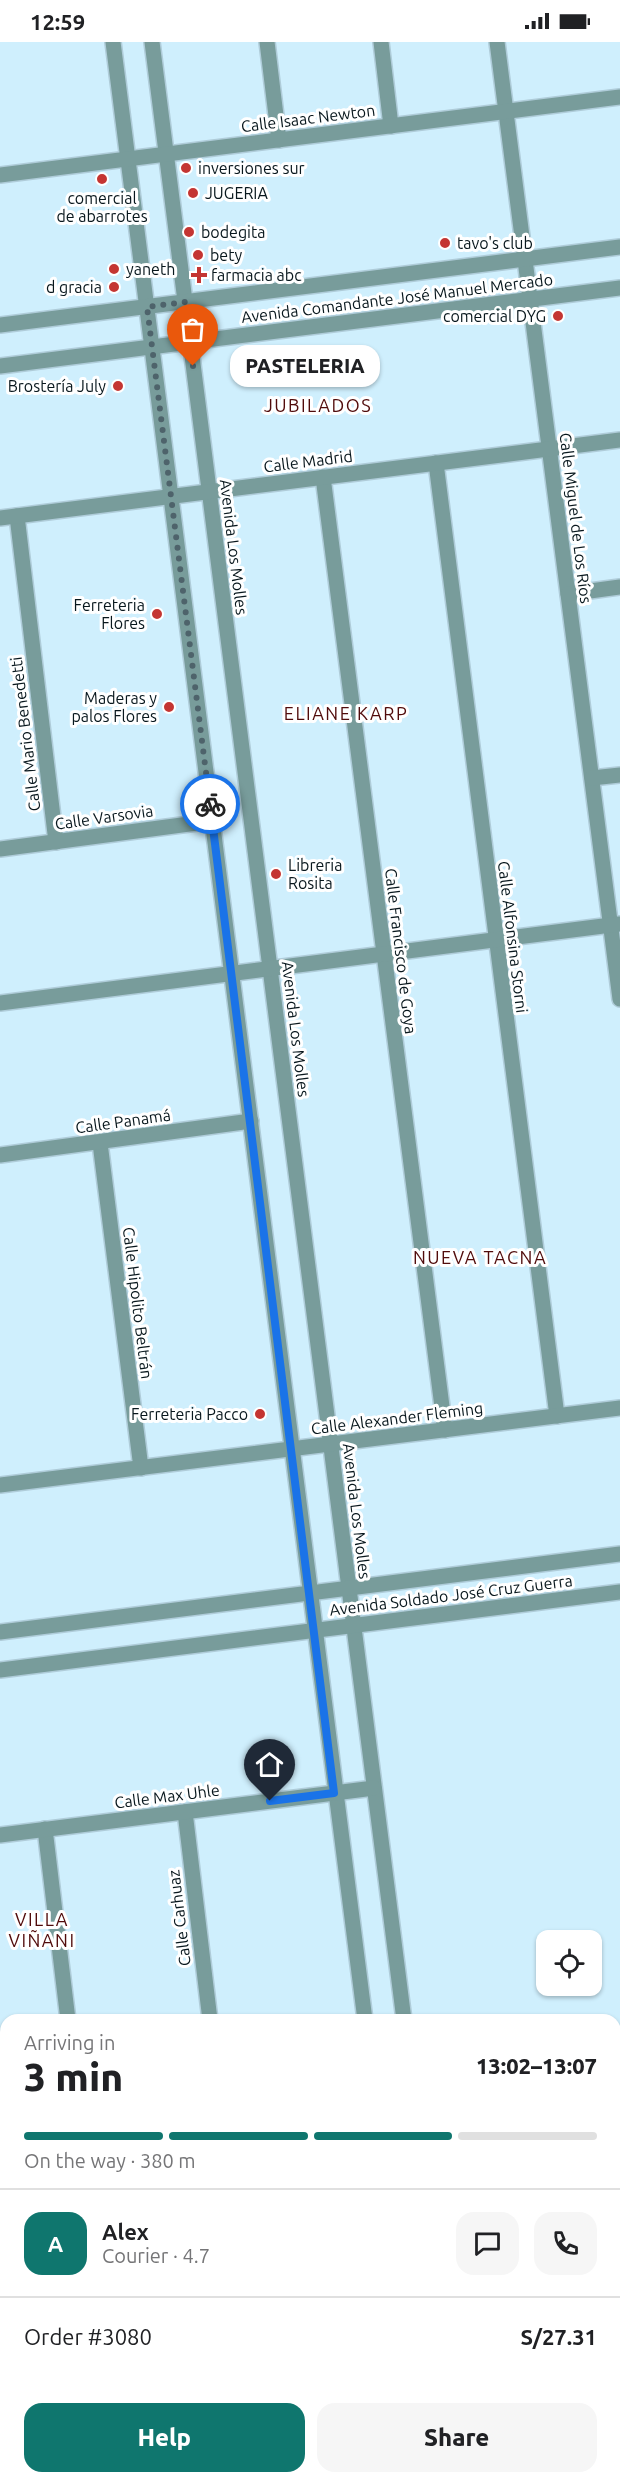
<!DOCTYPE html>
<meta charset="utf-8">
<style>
:root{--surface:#fff;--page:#f6f6f6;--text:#202124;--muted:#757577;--line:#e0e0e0;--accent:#0f766e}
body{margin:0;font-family:Ubuntu,sans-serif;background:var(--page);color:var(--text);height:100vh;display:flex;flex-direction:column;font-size:22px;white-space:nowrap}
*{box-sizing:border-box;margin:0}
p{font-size:20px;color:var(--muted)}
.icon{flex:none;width:33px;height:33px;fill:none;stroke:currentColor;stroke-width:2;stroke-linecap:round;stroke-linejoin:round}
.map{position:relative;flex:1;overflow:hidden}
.panel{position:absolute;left:0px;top:1972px;width:621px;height:470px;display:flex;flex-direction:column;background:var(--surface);border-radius:18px 18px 0 0;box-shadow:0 2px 4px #0004}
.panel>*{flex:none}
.tools{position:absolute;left:536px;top:1888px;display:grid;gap:12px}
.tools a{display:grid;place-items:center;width:66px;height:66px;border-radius:12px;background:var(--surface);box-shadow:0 2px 4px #0004;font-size:30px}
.pin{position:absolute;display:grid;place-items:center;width:51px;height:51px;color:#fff;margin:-62px -26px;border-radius:50% 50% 50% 0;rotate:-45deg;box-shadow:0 0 6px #0007}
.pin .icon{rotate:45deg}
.courier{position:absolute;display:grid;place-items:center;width:60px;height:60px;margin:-30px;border:4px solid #1a73e8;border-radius:50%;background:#fff;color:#222;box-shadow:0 2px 8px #0007}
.bubble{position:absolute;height:42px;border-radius:18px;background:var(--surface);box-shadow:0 2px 4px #0004;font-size:20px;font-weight:800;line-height:42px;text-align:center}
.headline em{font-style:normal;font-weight:800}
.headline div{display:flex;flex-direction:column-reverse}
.headline{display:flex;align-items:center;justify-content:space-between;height:102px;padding:0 24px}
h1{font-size:39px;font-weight:800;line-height:45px}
.bar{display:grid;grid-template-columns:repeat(4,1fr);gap:9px 6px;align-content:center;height:72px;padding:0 24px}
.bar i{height:8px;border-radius:4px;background:var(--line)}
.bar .selected{background:var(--accent)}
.bar p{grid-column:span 4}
.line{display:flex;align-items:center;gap:15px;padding:0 24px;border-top:2px solid var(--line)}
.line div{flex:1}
.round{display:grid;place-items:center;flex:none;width:63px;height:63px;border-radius:18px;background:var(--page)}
.cta{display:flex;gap:12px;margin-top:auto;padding:12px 24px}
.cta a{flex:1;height:69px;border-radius:18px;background:var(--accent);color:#fff;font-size:24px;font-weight:800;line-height:69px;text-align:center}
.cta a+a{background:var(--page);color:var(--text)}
.status{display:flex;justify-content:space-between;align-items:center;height:42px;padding:0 30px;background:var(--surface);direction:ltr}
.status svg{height:16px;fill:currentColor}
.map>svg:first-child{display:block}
</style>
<div class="status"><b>12:59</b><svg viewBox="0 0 49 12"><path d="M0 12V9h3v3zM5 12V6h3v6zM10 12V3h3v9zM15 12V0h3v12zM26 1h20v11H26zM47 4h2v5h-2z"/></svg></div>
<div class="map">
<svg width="620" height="2441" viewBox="0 0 620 2441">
<rect width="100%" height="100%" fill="#cfeffd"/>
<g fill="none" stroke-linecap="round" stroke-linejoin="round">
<g stroke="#afccd9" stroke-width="18">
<g id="minor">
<polyline points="113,0 365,1978"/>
<polyline points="152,0 404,1978"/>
<polyline points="267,0 279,98"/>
<polyline points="381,0 391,84"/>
<polyline points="497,0 620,957"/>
<polyline points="0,133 620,55"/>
<polyline points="0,283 620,205"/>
<polyline points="0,324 620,246"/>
<polyline points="436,421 557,1374"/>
<polyline points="323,435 445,1388"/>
<polyline points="17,474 56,800"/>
<polyline points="0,476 620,398"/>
<polyline points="568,552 620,545"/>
<polyline points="592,736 620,733"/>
<polyline points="0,807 212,779"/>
<polyline points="0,961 619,882"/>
<polyline points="100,1101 141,1426"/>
<polyline points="0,1113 251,1079"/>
<polyline points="0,1443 620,1366"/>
<polyline points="0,1590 620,1512"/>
<polyline points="0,1628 620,1550"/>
<polyline points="185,1770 210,1978"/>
<polyline points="45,1787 68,1978"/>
<polyline points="0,1793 374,1746"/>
<polyline points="0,2119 6,2118"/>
<polyline points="0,2273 6,2273"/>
<polyline points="0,2423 6,2422"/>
<polyline points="127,2436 127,2441"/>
<polyline points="269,2436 270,2441"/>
<polyline points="421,2436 421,2441"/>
<polyline points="462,2436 463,2441"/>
</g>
</g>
<use href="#minor" stroke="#789c9b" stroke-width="15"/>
</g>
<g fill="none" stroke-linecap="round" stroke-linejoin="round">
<polyline stroke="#4e636b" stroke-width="6" stroke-dasharray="0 10.8" points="193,324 185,260 147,265 210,762"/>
<polyline stroke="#1a73e8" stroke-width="8" points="210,762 334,1751 270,1759"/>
</g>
<g fill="#c43532" stroke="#fff" stroke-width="2">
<circle cx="186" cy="126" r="6"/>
<circle cx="102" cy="137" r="6"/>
<circle cx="193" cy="151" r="6"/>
<circle cx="189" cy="190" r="6"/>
<circle cx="445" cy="201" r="6"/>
<circle cx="198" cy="213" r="6"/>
<circle cx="114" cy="227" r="6"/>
<path d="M196 224h6v6h6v6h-6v6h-6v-6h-6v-6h6z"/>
<circle cx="114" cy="245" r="6"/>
<circle cx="558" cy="274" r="6"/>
<circle cx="118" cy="344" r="6"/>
<circle cx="157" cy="572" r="6"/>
<circle cx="169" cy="665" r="6"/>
<circle cx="276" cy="832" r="6"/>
<circle cx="260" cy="1372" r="6"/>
</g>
<g text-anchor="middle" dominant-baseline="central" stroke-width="6" stroke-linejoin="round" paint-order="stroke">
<g font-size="16" fill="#08171d" stroke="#fff">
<text transform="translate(308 76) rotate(-7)">Calle Isaac Newton</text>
<text transform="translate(397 256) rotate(-7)">Avenida Comandante José Manuel Mercado</text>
<text transform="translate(308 419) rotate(-7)">Calle Madrid</text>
<text transform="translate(576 476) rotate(83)">Calle Miguel de Los Ríos</text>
<text transform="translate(234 505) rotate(83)">Avenida Los Molles</text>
<text transform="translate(25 692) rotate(-97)">Calle Mario Benedetti</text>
<text transform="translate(104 775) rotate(-8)">Calle Varsovia</text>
<text transform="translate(513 895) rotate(83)">Calle Alfonsina Storni</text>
<text transform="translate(401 909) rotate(83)">Calle Francisco de Goya</text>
<text transform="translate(296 987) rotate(83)">Avenida Los Molles</text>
<text transform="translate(123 1079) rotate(-8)">Calle Panamá</text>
<text transform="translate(138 1261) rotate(83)">Calle Hipolito Beltrán</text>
<text transform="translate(397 1376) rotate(-7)">Calle Alexander Fleming</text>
<text transform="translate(357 1469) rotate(83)">Avenida Los Molles</text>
<text transform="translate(451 1553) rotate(-7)">Avenida Soldado José Cruz Guerra</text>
<text transform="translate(167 1754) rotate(-7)">Calle Max Uhle</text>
<text transform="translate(179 1876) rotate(-97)">Calle Carhuaz</text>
</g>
<g font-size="16" fill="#08171d" stroke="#fff" text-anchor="start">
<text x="198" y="126">inversiones sur</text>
<text x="205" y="151">JUGERIA</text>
<text x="102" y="156" text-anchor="middle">comercial<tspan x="102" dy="18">de abarrotes</tspan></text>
<text x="201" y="190">bodegita</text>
<text x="457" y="201">tavo's club</text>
<text x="210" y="213">bety</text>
<text x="126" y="227">yaneth</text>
<text x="211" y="233">farmacia abc</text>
<text x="102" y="245" text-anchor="end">d gracia</text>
<text x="546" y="274" text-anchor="end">comercial DYG</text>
<text x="106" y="344" text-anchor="end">Brostería July</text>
<text x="145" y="563" text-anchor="end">Ferreteria<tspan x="145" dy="18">Flores</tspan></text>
<text x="157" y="656" text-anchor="end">Maderas y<tspan x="157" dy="18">palos Flores</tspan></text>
<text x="288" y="823">Libreria<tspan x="288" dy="18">Rosita</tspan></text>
<text x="248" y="1372" text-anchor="end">Ferreteria Pacco</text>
</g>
<g font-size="18" letter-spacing="1.5" fill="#500b0b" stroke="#fff">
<text x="318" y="363">JUBILADOS</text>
<text x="346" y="671">ELIANE KARP</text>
<text x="480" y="1215">NUEVA TACNA</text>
<text x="42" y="1877">VILLA<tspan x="42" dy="21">VIÑANI</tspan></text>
</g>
</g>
</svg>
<div class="tools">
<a><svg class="icon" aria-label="locate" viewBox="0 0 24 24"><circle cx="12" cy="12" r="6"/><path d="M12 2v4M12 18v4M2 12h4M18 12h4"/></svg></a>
</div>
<div class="pin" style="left:193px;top:324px;background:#ea580c"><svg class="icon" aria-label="bag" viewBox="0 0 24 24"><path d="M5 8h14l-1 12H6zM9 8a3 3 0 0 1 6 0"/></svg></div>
<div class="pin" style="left:270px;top:1759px;background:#1f2937"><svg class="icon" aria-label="home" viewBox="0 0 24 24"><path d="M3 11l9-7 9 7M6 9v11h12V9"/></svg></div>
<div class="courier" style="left:210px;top:762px"><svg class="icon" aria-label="bike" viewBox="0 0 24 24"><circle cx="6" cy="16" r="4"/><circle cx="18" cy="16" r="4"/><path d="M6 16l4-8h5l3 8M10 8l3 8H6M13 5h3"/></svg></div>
<div class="bubble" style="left:230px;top:303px;width:150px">PASTELERIA</div>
<section class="panel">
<div class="headline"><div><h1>3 min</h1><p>Arriving in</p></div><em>13:02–13:07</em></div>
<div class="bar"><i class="selected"></i><i class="selected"></i><i class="selected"></i><i></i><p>On the way · 380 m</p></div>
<div class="line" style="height:108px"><b class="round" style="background:var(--accent);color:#fff">A</b><div><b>Alex</b><p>Courier · 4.7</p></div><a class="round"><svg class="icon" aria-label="chat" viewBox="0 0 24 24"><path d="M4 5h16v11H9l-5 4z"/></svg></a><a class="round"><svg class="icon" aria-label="phone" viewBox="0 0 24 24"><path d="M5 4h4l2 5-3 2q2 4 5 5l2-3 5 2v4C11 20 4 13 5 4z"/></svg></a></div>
<div class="line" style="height:78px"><div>Order #3080</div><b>S/27.31</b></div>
<div class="cta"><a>Help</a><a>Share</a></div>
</section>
</div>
